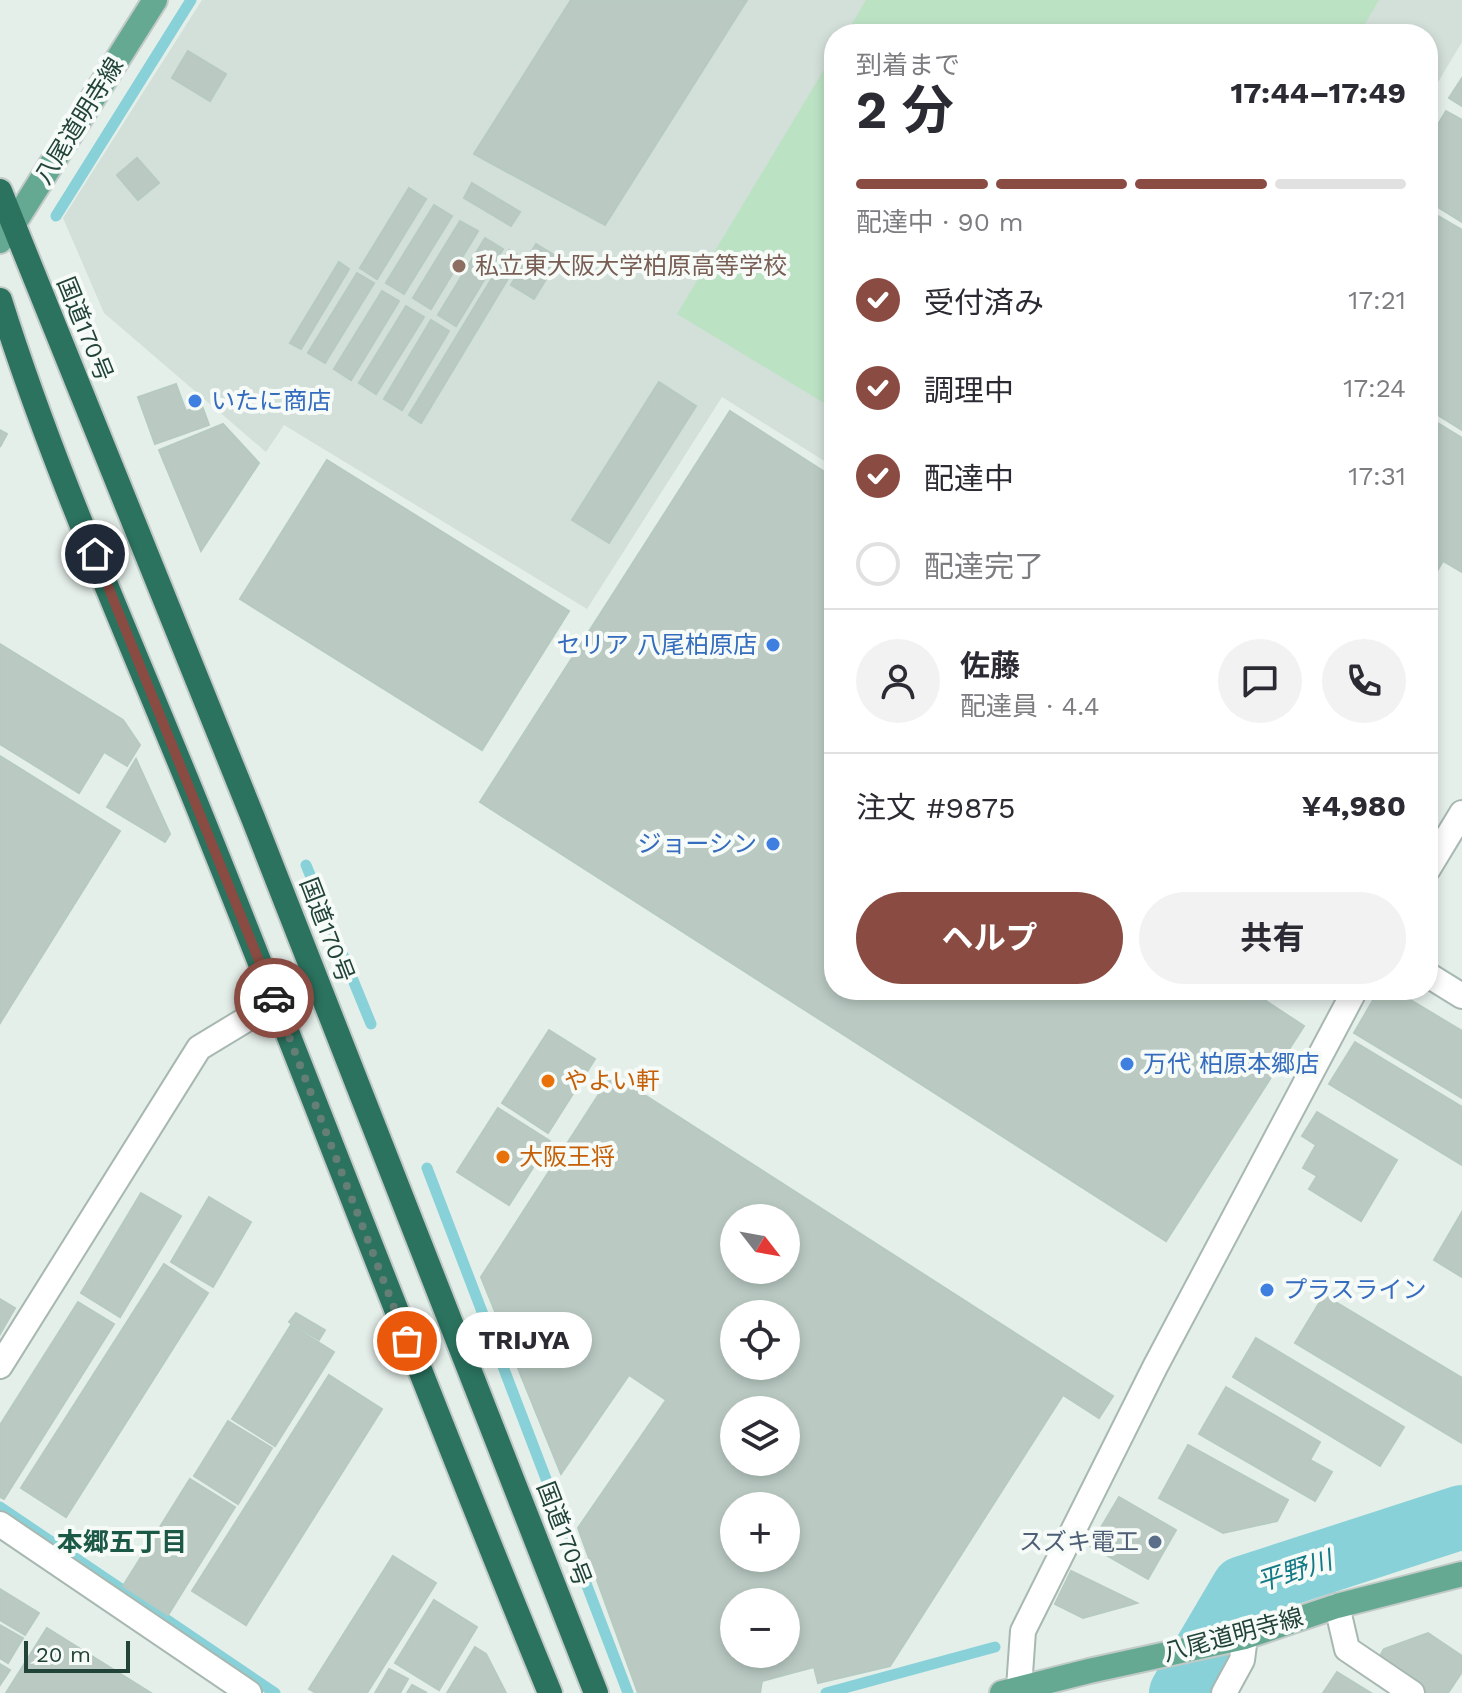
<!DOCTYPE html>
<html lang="ja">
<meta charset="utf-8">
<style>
:root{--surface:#fff;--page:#f2f2f3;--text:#2b2b33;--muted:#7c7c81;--line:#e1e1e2;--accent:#8a4c42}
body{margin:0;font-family:"Work Sans","Noto Sans JP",sans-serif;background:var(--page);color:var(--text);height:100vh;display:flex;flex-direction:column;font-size:30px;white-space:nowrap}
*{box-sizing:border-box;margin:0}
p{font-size:26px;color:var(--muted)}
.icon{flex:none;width:44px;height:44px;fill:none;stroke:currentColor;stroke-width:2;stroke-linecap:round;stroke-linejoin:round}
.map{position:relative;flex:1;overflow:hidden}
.panel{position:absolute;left:824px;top:24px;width:614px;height:976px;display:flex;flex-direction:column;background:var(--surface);border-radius:32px;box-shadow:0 4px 12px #0003}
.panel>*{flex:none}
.needle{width:52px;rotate:121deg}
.controls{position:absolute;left:720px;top:1204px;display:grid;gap:16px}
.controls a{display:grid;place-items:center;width:80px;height:80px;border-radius:50%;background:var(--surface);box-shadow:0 4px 12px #0003;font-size:40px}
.scale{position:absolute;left:24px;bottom:20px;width:106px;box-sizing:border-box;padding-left:8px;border:4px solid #224338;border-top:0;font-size:22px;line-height:28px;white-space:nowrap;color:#224338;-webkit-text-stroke:6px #f6fbf8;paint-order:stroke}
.pin{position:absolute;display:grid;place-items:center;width:68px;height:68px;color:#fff;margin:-34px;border:4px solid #fff;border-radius:50%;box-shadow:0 2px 8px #0007}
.courier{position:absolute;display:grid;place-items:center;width:80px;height:80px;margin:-40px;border:6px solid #8a4c42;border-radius:50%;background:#fff;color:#222;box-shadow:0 2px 10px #0007}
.bubble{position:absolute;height:56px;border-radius:28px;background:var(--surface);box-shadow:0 4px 12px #0003;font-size:26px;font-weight:700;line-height:56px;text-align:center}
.headline em{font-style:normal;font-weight:700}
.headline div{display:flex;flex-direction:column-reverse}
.headline{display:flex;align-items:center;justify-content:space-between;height:136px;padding:0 32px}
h1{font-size:52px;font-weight:700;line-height:60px}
.bar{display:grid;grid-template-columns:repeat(4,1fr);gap:12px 8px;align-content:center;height:96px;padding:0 32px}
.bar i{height:10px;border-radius:6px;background:var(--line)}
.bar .current{background:var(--accent)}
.bar p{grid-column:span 4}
.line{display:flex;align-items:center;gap:20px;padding:0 32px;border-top:2px solid var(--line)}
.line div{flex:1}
.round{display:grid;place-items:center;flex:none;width:84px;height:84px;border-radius:42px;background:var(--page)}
ol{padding:0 32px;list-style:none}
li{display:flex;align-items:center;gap:24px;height:88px}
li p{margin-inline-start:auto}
li .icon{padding:8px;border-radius:50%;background:var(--accent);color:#fff;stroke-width:4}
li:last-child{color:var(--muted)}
li i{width:44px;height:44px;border:4px solid var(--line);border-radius:50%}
.primary-button{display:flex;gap:16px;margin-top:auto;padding:16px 32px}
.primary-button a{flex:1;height:92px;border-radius:48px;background:var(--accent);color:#fff;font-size:32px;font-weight:700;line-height:92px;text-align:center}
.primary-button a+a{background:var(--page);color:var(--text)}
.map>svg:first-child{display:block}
</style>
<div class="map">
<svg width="1462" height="1693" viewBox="0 0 1462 1693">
<rect width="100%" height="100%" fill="#e5efea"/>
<polygon fill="#d3dfd9" points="202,0 1462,0 1462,42 1428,99 1428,34 834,34 834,467 722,397 587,609 284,425 266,452 104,313 63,218"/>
<g fill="#bce2c4">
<polygon points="866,0 1379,0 1359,34 846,34"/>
<polygon points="834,53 834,409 677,314"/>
</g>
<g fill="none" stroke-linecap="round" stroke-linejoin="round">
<g stroke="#89d1d8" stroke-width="11">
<polyline points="56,216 191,0"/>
<polyline points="306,865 371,1024"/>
<polyline points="427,1168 628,1693"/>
<polyline points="0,1507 275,1693"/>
<polyline points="1228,1593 1243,1588"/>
<polyline points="826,1693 995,1647"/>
</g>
<polyline stroke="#89d1d8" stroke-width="64" points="1181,1693 1243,1588 1462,1517"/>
</g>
<g fill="#bacac3" stroke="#b6cac1" stroke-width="2" fill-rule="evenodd">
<polygon points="571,0 747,0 605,225 474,154"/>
<polygon points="188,51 226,74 210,101 172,78"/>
<polygon points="1462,78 1462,106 1449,98"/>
<polygon points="1446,111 1462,120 1462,222 1428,201 1428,141"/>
<polygon points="137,158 159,183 138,200 117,175"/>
<polygon points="472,183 520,212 511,226 464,198"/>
<polygon points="409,188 426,199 377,279 360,268"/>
<polygon points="434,205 452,216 404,294 386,283"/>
<polygon points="1428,210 1462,230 1462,430 1428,409"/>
<polygon points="460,221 478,231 431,309 413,298"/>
<polygon points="485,238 503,249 456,326 438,315"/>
<polygon points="536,244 559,258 534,299 511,285"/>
<polygon points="509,250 521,257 421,423 409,415"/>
<polygon points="339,262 349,269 301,349 290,343"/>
<polygon points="357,273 374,283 325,363 308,353"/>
<polygon points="382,291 399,301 351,380 334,369"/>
<polygon points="406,306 424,317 376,394 359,383"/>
<polygon points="431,320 449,331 402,410 384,399"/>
<polygon points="659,382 696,406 609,543 572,520"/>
<polygon points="176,384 186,411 202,406 209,425 155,444 138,397"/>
<polygon points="730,411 834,478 834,990 1249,990 1304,1026 1166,1241 480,802"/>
<polygon points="1428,417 1462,438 1462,572 1443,561 1434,576 1428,572"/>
<polygon points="223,424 259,463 201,551 159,450"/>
<polygon points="0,430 7,434 0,447"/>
<polygon points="327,460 569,611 482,750 240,599"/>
<polygon points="0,644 123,720 140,745 127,766 104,752 79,793 0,744"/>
<polygon points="0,756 120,831 0,1023"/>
<polygon points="136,759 170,834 165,842 107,807"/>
<polygon points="1379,990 1394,990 1462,1031 1462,1098 1354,1033"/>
<polygon points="549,1030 595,1059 548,1133 502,1103"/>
<polygon points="1355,1042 1462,1107 1462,1165 1329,1084"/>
<path d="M612 1074 1113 1396 1099 1418 1063 1395 890 1666 818 1683 814 1667 762 1681 760 1693H638L578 1528 666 1400 629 1375 561 1474 481 1277ZM734 1218H786V1270H734ZM734 1314H786V1366H734ZM734 1410H786V1462H734ZM734 1506H786V1558H734ZM734 1602H786V1654H734Z"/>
<polygon points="498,1108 550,1141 509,1205 457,1172"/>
<polygon points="1317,1112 1397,1160 1361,1221 1309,1189 1317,1176 1303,1168 1316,1145 1302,1136"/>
<polygon points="141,1193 181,1216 120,1317 81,1293"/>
<polygon points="209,1197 251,1222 213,1287 171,1262"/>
<polygon points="1462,1212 1462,1277 1434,1260"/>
<polygon points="164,1264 208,1293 66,1517 21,1488"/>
<polygon points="1324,1295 1462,1378 1462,1443 1295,1343"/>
<polygon points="0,1299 15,1308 0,1334"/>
<polygon points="78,1302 114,1324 4,1499 0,1497 0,1425"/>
<polygon points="296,1313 325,1330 319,1340 289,1322"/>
<polygon points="291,1325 334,1352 275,1446 232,1419"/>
<polygon points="1256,1338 1404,1427 1380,1466 1233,1377"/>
<polygon points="329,1375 382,1409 246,1625 192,1591"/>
<polygon points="1226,1387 1320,1442 1310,1460 1332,1472 1315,1501 1199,1434"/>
<polygon points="228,1421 272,1448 238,1504 194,1476"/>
<polygon points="1188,1445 1288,1500 1277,1521 1223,1533 1159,1498"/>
<polygon points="190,1479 235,1507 168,1615 123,1586"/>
<polygon points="1119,1497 1176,1530 1148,1579 1090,1546"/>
<polygon points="393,1556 436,1583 367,1693 316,1693 309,1689"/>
<polygon points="1071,1571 1137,1603 1083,1618 1055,1604"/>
<polygon points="0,1589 39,1613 25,1635 0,1620"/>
<polygon points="434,1600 477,1627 439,1690 395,1663"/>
<polygon points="0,1625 23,1638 8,1663 0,1658"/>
<polygon points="47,1628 151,1693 6,1693"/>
<polygon points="1428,1633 1462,1656 1462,1672 1448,1693 1425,1693 1377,1661 1384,1649"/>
<polygon points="475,1647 486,1654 506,1693 447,1693"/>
<polygon points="0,1664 10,1670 0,1685"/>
<polygon points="389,1669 408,1679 400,1693 375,1693"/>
<polygon points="1337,1672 1371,1693 1323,1693"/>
<polygon points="412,1685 427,1693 407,1693"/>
</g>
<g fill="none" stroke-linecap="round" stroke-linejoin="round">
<g stroke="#a7b8b1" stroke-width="28">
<g id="minor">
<polyline points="1428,869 1462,813"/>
<polyline points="1428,975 1462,996"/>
<polyline points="0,1366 199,1048 275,1002"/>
<polyline points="0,1524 249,1693"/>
<polyline points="1337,1606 1347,1649 1412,1693"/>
<polyline points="1019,1688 1023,1631 1155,1367 1355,990"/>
<polyline points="1224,1693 1242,1660 1245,1637"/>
</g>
</g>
<g stroke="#c1cac7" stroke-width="28">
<g id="major">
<polyline points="0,241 13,225 155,0"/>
<polyline points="1002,1693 1089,1671 1245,1637 1337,1606 1462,1574"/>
</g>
</g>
<g stroke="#c1cac7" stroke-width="28">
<g id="highway">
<polyline points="0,191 253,818 596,1693"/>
<path d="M0 300C58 484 140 661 211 840 325 1124 433 1410 550 1693"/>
</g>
</g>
<use href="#minor" stroke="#fff" stroke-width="24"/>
<use href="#major" stroke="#66a993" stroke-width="24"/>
<use href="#highway" stroke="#2b735f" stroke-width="24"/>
</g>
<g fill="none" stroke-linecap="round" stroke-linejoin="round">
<polyline stroke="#667f76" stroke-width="8" stroke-dasharray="0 14.4" points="274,998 407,1341"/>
<polyline stroke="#8a4c42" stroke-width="10" points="95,554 274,998"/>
</g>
<circle fill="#8d6e63" stroke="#f6fbf8" stroke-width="3" cx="459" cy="266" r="8"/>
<g fill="#3f7fe0" stroke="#f6fbf8" stroke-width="3">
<circle cx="195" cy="401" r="8"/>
<circle cx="773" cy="645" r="8"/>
<circle cx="773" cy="844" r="8"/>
<circle cx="1127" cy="1064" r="8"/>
<circle cx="1267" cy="1290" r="8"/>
</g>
<g fill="#e8710a" stroke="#f6fbf8" stroke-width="3">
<circle cx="548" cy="1081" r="8"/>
<circle cx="503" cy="1157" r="8"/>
</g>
<circle fill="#5c6f8a" stroke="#f6fbf8" stroke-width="3" cx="1155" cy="1542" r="8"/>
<g text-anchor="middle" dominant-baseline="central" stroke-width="8" stroke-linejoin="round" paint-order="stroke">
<g font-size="24" fill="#224338" stroke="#f6fbf8">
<text transform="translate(79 121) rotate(-58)">八尾道明寺線</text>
<text transform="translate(85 329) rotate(68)">国道170号</text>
<text transform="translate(327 930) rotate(69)">国道170号</text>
<text transform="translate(564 1534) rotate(69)">国道170号</text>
<text transform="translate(1233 1635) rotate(-15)">八尾道明寺線</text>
</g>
<g font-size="24" fill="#785e54" stroke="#f6fbf8" text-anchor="start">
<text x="475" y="266">私立東大阪大学柏原高等学校</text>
</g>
<g font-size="24" fill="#366cbe" stroke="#f6fbf8" text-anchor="start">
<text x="211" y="401">いたに商店</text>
<text x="757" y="645" text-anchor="end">セリア 八尾柏原店</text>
<text x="757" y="844" text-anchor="end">ジョーシン</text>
<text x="1143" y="1064">万代 柏原本郷店</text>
<text x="1283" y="1290">プラスライン</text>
</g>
<g font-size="24" fill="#c56008" stroke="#f6fbf8" text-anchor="start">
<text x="564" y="1081">やよい軒</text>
<text x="519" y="1157">大阪王将</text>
</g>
<g font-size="24" fill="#4e5e75" stroke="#f6fbf8" text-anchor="end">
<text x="1139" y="1542">スズキ電工</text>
</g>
<g font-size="26" font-weight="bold" fill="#1b5846" stroke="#f6fbf8">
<text x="122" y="1542">本郷五丁目</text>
</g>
<g font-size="26" font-style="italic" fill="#157a86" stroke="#f6fbf8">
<text transform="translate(1294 1571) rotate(-18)">平野川</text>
</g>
</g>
</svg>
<div class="controls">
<a><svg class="needle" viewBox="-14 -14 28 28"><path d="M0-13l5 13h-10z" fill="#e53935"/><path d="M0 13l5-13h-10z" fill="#7c7c81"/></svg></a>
<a><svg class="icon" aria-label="locate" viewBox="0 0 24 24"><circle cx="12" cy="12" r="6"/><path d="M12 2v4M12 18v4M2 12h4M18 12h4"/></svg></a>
<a><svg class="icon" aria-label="layers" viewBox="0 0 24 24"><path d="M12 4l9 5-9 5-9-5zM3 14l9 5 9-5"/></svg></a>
<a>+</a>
<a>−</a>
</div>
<div class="scale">20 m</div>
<div class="pin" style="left:407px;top:1341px;background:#ea580c"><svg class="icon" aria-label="bag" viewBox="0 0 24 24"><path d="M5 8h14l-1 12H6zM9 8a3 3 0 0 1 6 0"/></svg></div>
<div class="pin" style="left:95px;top:554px;background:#1f2937"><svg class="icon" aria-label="home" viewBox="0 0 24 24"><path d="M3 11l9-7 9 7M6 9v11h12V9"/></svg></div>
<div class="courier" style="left:274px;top:998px"><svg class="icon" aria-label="car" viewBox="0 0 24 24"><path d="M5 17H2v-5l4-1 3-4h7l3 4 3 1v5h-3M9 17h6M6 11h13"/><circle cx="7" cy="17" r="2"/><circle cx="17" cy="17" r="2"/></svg></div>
<div class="bubble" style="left:456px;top:1312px;width:136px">TRIJYA</div>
<section class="panel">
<div class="headline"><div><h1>2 分</h1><p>到着まで</p></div><em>17:44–17:49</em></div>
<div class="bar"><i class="current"></i><i class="current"></i><i class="current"></i><i></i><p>配達中 · 90 m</p></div>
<ol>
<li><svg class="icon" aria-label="check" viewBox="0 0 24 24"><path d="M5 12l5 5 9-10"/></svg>受付済み<p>17:21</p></li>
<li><svg class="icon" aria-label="check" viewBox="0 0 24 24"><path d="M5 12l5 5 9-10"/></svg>調理中<p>17:24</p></li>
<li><svg class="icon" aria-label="check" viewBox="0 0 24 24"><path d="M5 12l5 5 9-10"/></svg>配達中<p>17:31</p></li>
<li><i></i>配達完了</li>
</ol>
<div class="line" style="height:144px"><a class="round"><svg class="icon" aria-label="person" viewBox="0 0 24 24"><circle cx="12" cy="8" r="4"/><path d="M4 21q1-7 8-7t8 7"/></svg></a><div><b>佐藤</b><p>配達員 · 4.4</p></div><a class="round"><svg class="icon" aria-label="chat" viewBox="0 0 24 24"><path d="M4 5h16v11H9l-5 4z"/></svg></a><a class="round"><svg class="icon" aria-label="phone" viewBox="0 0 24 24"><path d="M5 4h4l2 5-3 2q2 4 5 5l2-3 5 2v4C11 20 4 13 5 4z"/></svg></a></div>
<div class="line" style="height:104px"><div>注文 #9875</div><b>¥4,980</b></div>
<div class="primary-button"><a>ヘルプ</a><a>共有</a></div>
</section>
</div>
